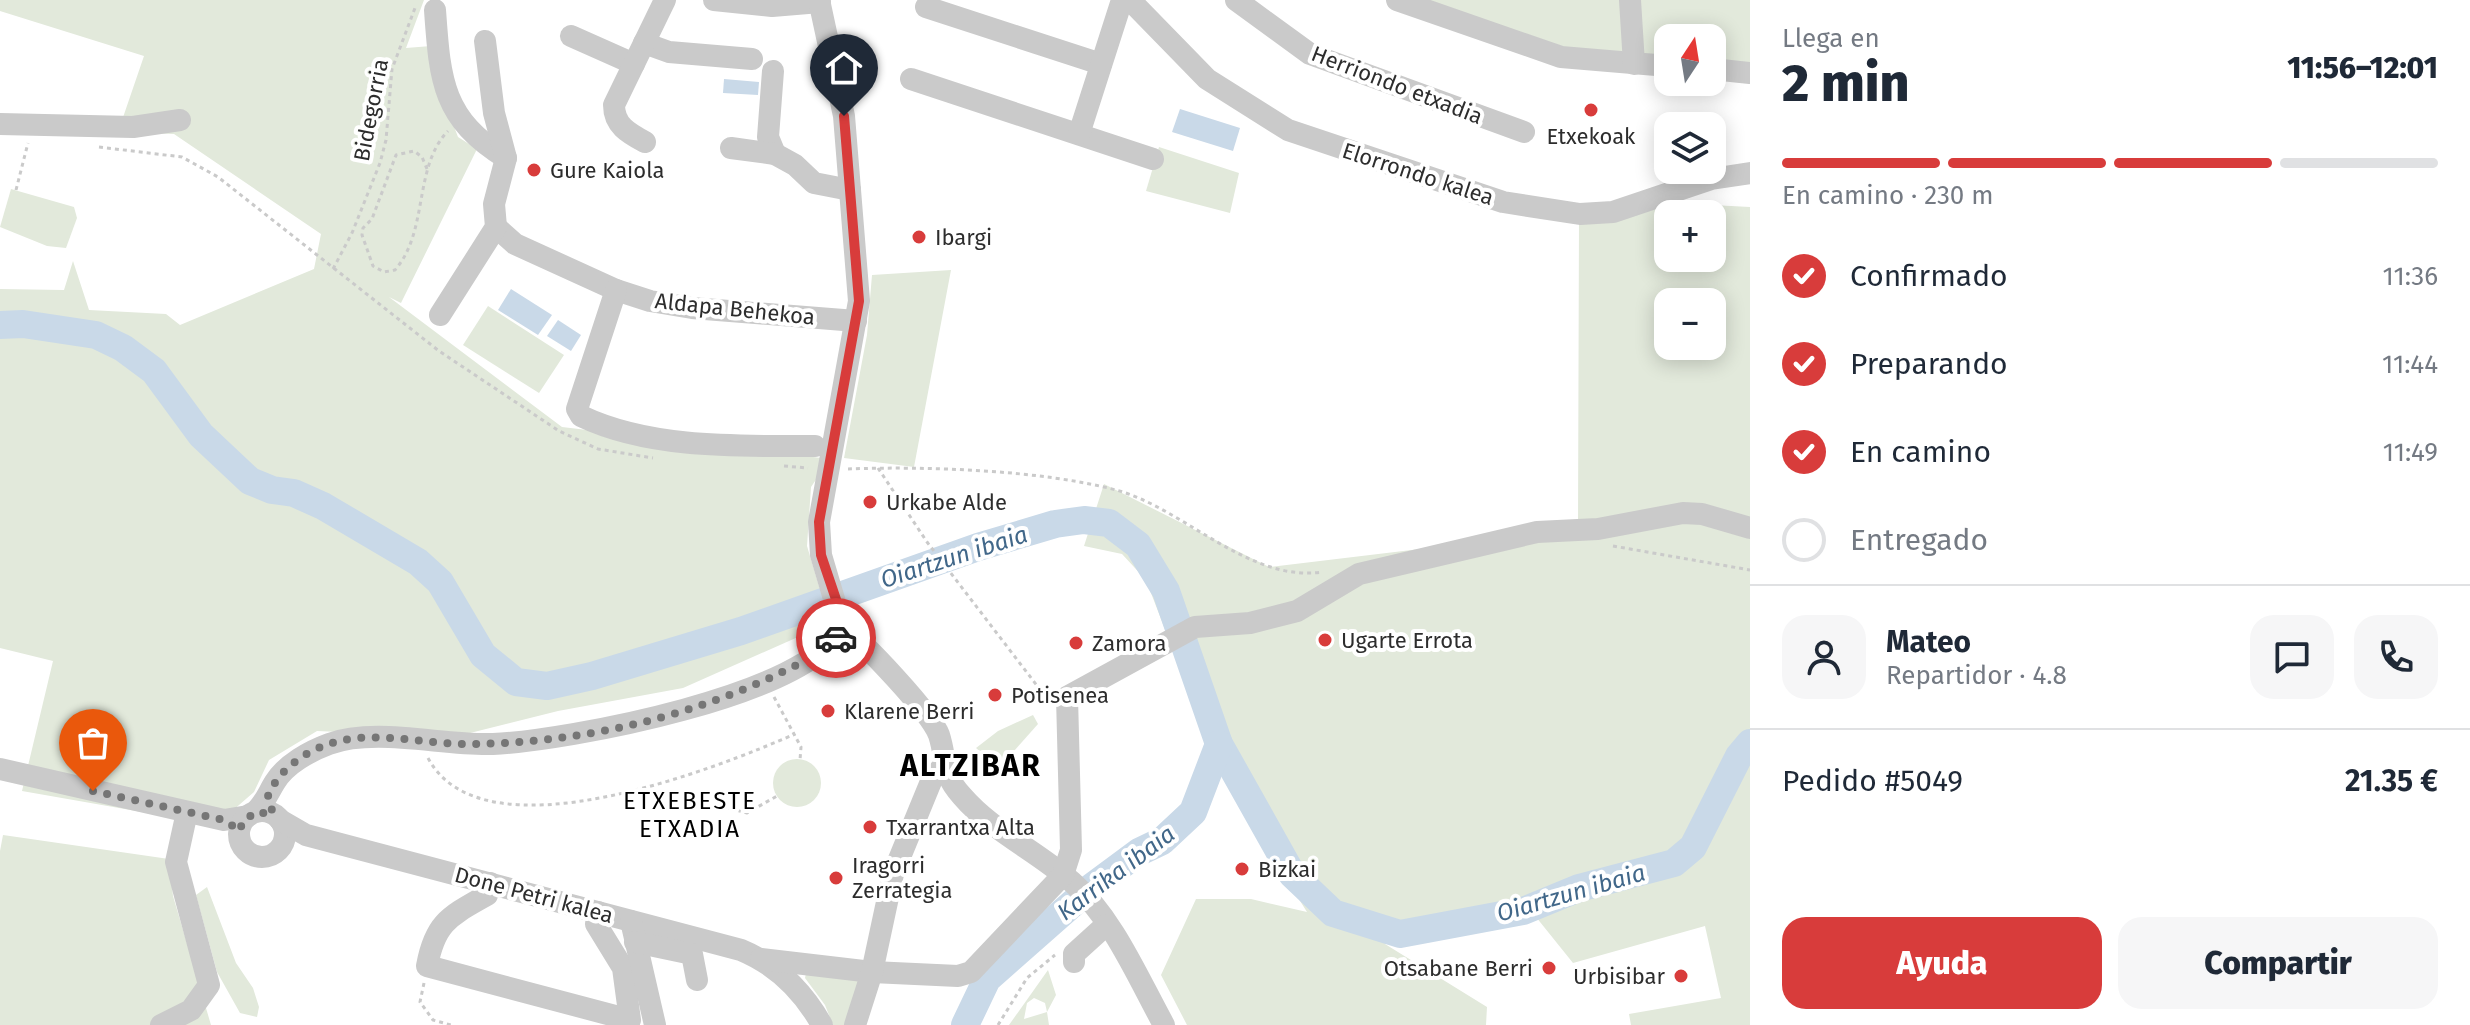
<!DOCTYPE html>
<html lang="es">
<meta charset="utf-8">
<style>
:root{--surface:#fff;--page:#f6f6f7;--text:#1f2937;--muted:#747a83;--line:#e0e1e3;--accent:#d83c3b}
body{margin:0;font-family:"Fira Sans",sans-serif;background:var(--page);color:var(--text);height:100vh;display:flex;flex-direction:column;font-size:30px;white-space:nowrap}
*{box-sizing:border-box;margin:0}
p{font-size:26px;color:var(--muted)}
.icon{flex:none;width:44px;height:44px;fill:none;stroke:currentColor;stroke-width:2;stroke-linecap:round;stroke-linejoin:round}
.map{position:relative;flex:1;overflow:hidden}
.sheet{display:flex;flex-direction:column;background:var(--surface);width:720px}
.sheet>*{flex:none}
.needle{width:52px;rotate:12deg}
.fabs{position:absolute;left:1654px;top:24px;display:grid;gap:16px}
.fabs a{display:grid;place-items:center;width:72px;height:72px;border-radius:16px;background:var(--surface);box-shadow:0 4px 20px #0003;font-size:40px}
.pin{position:absolute;display:grid;place-items:center;width:68px;height:68px;color:#fff;margin:-82px -34px;border-radius:50% 50% 50% 0;rotate:-45deg;box-shadow:0 0 8px #0007}
.pin .icon{rotate:45deg}
.courier{position:absolute;display:grid;place-items:center;width:80px;height:80px;margin:-40px;border:6px solid #d83c3b;border-radius:50%;background:#fff;color:#222;box-shadow:0 2px 10px #0007}
.head em{font-style:normal;font-weight:800}
.head div{display:flex;flex-direction:column-reverse}
.head{display:flex;align-items:center;justify-content:space-between;height:136px;padding:0 32px}
h1{font-size:52px;font-weight:800;line-height:60px}
.bar{display:grid;grid-template-columns:repeat(4,1fr);gap:12px 8px;align-content:center;height:96px;padding:0 32px}
.bar i{height:10px;border-radius:6px;background:var(--line)}
.bar .on{background:var(--accent)}
.bar p{grid-column:span 4}
.line{display:flex;align-items:center;gap:20px;padding:0 32px;border-top:2px solid var(--line)}
.line div{flex:1}
.round{display:grid;place-items:center;flex:none;width:84px;height:84px;border-radius:24px;background:var(--page)}
ol{padding:0 32px;list-style:none}
li{display:flex;align-items:center;gap:24px;height:88px}
li p{margin-inline-start:auto}
li .icon{padding:8px;border-radius:50%;background:var(--accent);color:#fff;stroke-width:4}
li:last-child{color:var(--muted)}
li i{width:44px;height:44px;border:4px solid var(--line);border-radius:50%}
.cta{display:flex;gap:16px;margin-top:auto;padding:16px 32px}
.cta a{flex:1;height:92px;border-radius:24px;background:var(--accent);color:#fff;font-size:32px;font-weight:800;line-height:92px;text-align:center}
.cta a+a{background:var(--page);color:var(--text)}
main{display:flex;flex:1;min-height:0}
.map>svg:first-child{display:block}
</style>
<main>
<div class="map">
<svg width="1750" height="1025" viewBox="0 0 1750 1025">
<rect width="100%" height="100%" fill="#fff"/>
<g fill="#e2e9db" fill-rule="evenodd">
<polygon points="0,0 424,0 406,48 431,46 443,98 458,137 477,149 401,303 389,297 562,427 830,459 811,487 807,546 821,593 793,603 807,633 683,688 558,711 454,737 317,731 269,760 254,792 216,825 22,791 53,661 0,648 0,289 64,290 73,261 89,310 166,314 180,325 314,269 321,234 174,134 118,132 144,56 0,11"/>
<polygon points="1400,0 1750,0 1750,73 1712,69 1712,38 1668,38 1668,66 1598,61"/>
<polygon points="1159,147 1239,173 1230,213 1146,191"/>
<polygon points="11,189 74,207 77,218 66,248 47,246 0,227"/>
<path d="M1674 203 1750 207V1025H1631L1629 1014 1721 998 1705 926 1573 963 1536 917 1385 944 1487 1007 1486 1025H1187L1161 975 1196 899H1251L1307 912 1221 775 1146 580 1122 554 1084 546 1104 484 1269 567 1578 530 1579 217ZM1668 214H1712V258H1668ZM1668 302H1712V346H1668Z"/>
<polygon points="951,270 914,467 844,458 867,335 872,275"/>
<polygon points="488,306 564,355 539,393 463,345"/>
<polygon points="1033,715 1038,724 999,768 976,748 998,731"/>
<circle cx="797" cy="783" r="24"/>
<polygon points="3,835 169,859 173,896 211,1025 0,1025 0,851"/>
<polygon points="207,887 236,963 253,988 259,1007 257,1017 240,1013 217,972 196,895"/>
<polygon points="807,969 855,974 861,988 851,1025 833,1025 825,1005 805,978"/>
<path d="M1048 970 1056 995 1047 1012 1049 1025H1009ZM1034 998 1045 1003 1047 1012 1024 1019 1027 1003Z"/>
</g>
<g fill="#c9d9e8">
<polygon points="724,79 759,82 758,95 723,93"/>
<polygon points="1180,109 1240,128 1233,151 1172,132"/>
<polygon points="511,289 552,315 538,335 498,310"/>
<polygon points="558,320 581,335 571,351 547,336"/>
</g>
<g fill="none" stroke-linecap="round" stroke-linejoin="round">
<g stroke="#c9d9e8" stroke-width="28">
<polyline points="0,325 23,324 96,335 123,348 154,371 201,435 250,481 272,490 294,493 323,506 418,562 440,582 483,655 516,682 547,686 592,676 741,631 978,547 1055,524 1084,520 1109,523 1138,545 1166,591 1219,744 1292,874 1333,913 1400,934 1523,911 1579,888 1674,863 1693,847 1739,756 1750,743"/>
<polyline points="965,1025 987,979 1089,889 1139,852 1162,841 1193,812 1219,744"/>
</g>
<g stroke="#cacaca" stroke-width="3" stroke-dasharray="4 4" stroke-linecap="butt">
<polyline points="99,147 182,157 218,177 439,351 559,431 598,449 653,458"/>
<path d="M427 169 422 157 414 151 396 155 372 219 363 228 362 235 373 266 384 272 395 270C429 231 413 167 448 131"/>
<polyline points="16,190 28,143"/>
<polyline points="333,269 352,233 380,163 386,140 392,69 415,8"/>
<polyline points="784,466 808,468"/>
<polyline points="878,468 927,542 1048,700"/>
<path d="M848 469C926 466 1041 470 1116 490 1184 508 1248 583 1323 572"/>
<polyline points="1613,546 1750,570"/>
<polyline points="774,697 801,747 800,760"/>
<path d="M428 758C483 861 717 768 795 734"/>
<polyline points="627,792 674,794 747,813 777,796"/>
<polyline points="424,983 420,1002 433,1020 451,1025"/>
<polyline points="998,1025 1027,978 1055,955"/>
</g>
<g stroke="#cacaca" stroke-width="22">
<polyline points="714,0 772,6 820,2"/>
<polyline points="819,0 844,116 859,301 819,522 821,555 842,626"/>
<polyline points="1130,0 1207,79 1288,130 1503,202 1580,214 1613,212 1711,179 1750,173"/>
<polyline points="1236,0 1310,54 1524,132"/>
<polyline points="1397,0 1561,57 1668,66"/>
<polyline points="1630,0 1634,64"/>
<polyline points="926,7 1101,64"/>
<path d="M435 10C440 80 442 119 506 158"/>
<polyline points="571,36 634,64"/>
<polyline points="644,43 669,52 752,59"/>
<polyline points="1712,69 1750,73"/>
<polyline points="773,71 768,137 775,154"/>
<polyline points="911,79 1153,159"/>
<polyline points="0,124 133,127 180,120"/>
<polyline points="1079,134 1122,0"/>
<path d="M645 142C628 133 614 125 614 105L665 0"/>
<polyline points="731,148 775,154 795,165 814,183 850,190"/>
<polyline points="496,227 515,244 616,290 650,301 692,308 856,321"/>
<path d="M616 290 577 409 581 416C650 449 739 446 815 446"/>
<polyline points="440,315 496,227 494,204 506,158 494,113 485,41"/>
<path d="M842 626C863 641 931 713 939 735 947 760 941 773 962 796 992 831 1037 851 1072 882 1113 918 1138 978 1164 1025"/>
<polyline points="0,769 224,820 248,816"/>
<circle cx="262" cy="834" r="23"/>
<path d="M255 812C265 803 268 793 275 782 286 764 310 751 329 744 376 727 443 746 493 744 564 741 814 695 842 626"/>
<path d="M280 820 306 835 741 950C777 965 803 991 822 1025"/>
<path d="M490 883 487 895C450 916 435 922 427 966L630 1020 623 968 596 924 598 912"/>
<polyline points="631,921 655,1025"/>
<polyline points="635,942 692,954 697,980"/>
<polyline points="761,959 872,972 958,976 971,972 1063,875 1071,850 1067,697 1195,627 1250,623 1297,611 1359,574 1537,532 1598,529 1683,513 1702,514 1750,528"/>
<polyline points="1074,962 1074,954 1106,925"/>
<polyline points="161,1025 191,1010 209,985 176,862 187,812"/>
<polyline points="855,1025 872,972 893,874 932,779 943,766"/>
</g>
</g>
<g fill="none" stroke-linecap="round" stroke-linejoin="round">
<path stroke="#767676" stroke-width="8" stroke-dasharray="0 14.4" d="M93 791 224 820 240 831 242 823 255 812 273 814 268 796C280 766 313 746 344 740 385 732 430 745 472 744 575 743 680 720 774 676 796 665 819 656 836 638"/>
<polyline stroke="#d83c3b" stroke-width="10" points="836,638 842,626 842,617 821,555 819,522 859,301 844,116"/>
</g>
<g fill="#d83c3b" stroke="#fff" stroke-width="3">
<circle cx="1591" cy="110" r="8"/>
<circle cx="534" cy="170" r="8"/>
<circle cx="919" cy="237" r="8"/>
<circle cx="870" cy="502" r="8"/>
<circle cx="1325" cy="640" r="8"/>
<circle cx="1076" cy="643" r="8"/>
<circle cx="995" cy="695" r="8"/>
<circle cx="828" cy="711" r="8"/>
<circle cx="870" cy="827" r="8"/>
<circle cx="1242" cy="869" r="8"/>
<circle cx="836" cy="878" r="8"/>
<circle cx="1549" cy="968" r="8"/>
<circle cx="1681" cy="976" r="8"/>
</g>
<g text-anchor="middle" dominant-baseline="central" stroke-width="8" stroke-linejoin="round" paint-order="stroke">
<g font-size="22" fill="#2d2d2d" stroke="#fff">
<text transform="translate(1397 85) rotate(21)">Herriondo etxadia</text>
<text transform="translate(371 110) rotate(-79)">Bidegorria</text>
<text transform="translate(1418 174) rotate(18)">Elorrondo kalea</text>
<text transform="translate(735 309) rotate(6)">Aldapa Behekoa</text>
<text transform="translate(534 895) rotate(15)">Done Petri kalea</text>
</g>
<g font-size="22" fill="#2d2d2d" stroke="#fff" text-anchor="start">
<text x="1591" y="136" text-anchor="middle">Etxekoak</text>
<text x="550" y="170">Gure Kaiola</text>
<text x="935" y="237">Ibargi</text>
<text x="886" y="502">Urkabe Alde</text>
<text x="1341" y="640">Ugarte Errota</text>
<text x="1092" y="643">Zamora</text>
<text x="1011" y="695">Potisenea</text>
<text x="844" y="711">Klarene Berri</text>
<text x="886" y="827">Txarrantxa Alta</text>
<text x="852" y="865">Iragorri<tspan x="852" dy="25">Zerrategia</tspan></text>
<text x="1258" y="869">Bizkai</text>
<text x="1533" y="968" text-anchor="end">Otsabane Berri</text>
<text x="1665" y="976" text-anchor="end">Urbisibar</text>
</g>
<g font-size="24" font-style="italic" fill="#416789" stroke="#fff">
<text transform="translate(954 557) rotate(-18)">Oiartzun ibaia</text>
<text transform="translate(1116 873) rotate(-37)">Karrika ibaia</text>
<text transform="translate(1571 893) rotate(-16)">Oiartzun ibaia</text>
</g>
<g font-size="24" letter-spacing="2" fill="#000" stroke="#fff">
<text x="690" y="801">ETXEBESTE<tspan x="690" dy="28">ETXADIA</tspan></text>
</g>
<g font-size="30" font-weight="bold" letter-spacing="2" fill="#000" stroke="#fff">
<text x="971" y="766">ALTZIBAR</text>
</g>
</g>
</svg>
<div class="fabs">
<a><svg class="needle" viewBox="-14 -14 28 28"><path d="M0-13l5 13h-10z" fill="#e53935"/><path d="M0 13l5-13h-10z" fill="#747a83"/></svg></a>
<a><svg class="icon" aria-label="layers" viewBox="0 0 24 24"><path d="M12 4l9 5-9 5-9-5zM3 14l9 5 9-5"/></svg></a>
<a>+</a>
<a>−</a>
</div>
<div class="pin" style="left:93px;top:791px;background:#ea580c"><svg class="icon" aria-label="bag" viewBox="0 0 24 24"><path d="M5 8h14l-1 12H6zM9 8a3 3 0 0 1 6 0"/></svg></div>
<div class="pin" style="left:844px;top:116px;background:#1f2937"><svg class="icon" aria-label="home" viewBox="0 0 24 24"><path d="M3 11l9-7 9 7M6 9v11h12V9"/></svg></div>
<div class="courier" style="left:836px;top:638px"><svg class="icon" aria-label="car" viewBox="0 0 24 24"><path d="M5 17H2v-5l4-1 3-4h7l3 4 3 1v5h-3M9 17h6M6 11h13"/><circle cx="7" cy="17" r="2"/><circle cx="17" cy="17" r="2"/></svg></div>
</div>
<section class="sheet">
<div class="head"><div><h1>2 min</h1><p>Llega en</p></div><em>11:56–12:01</em></div>
<div class="bar"><i class="on"></i><i class="on"></i><i class="on"></i><i></i><p>En camino · 230 m</p></div>
<ol>
<li><svg class="icon" aria-label="check" viewBox="0 0 24 24"><path d="M5 12l5 5 9-10"/></svg>Confirmado<p>11:36</p></li>
<li><svg class="icon" aria-label="check" viewBox="0 0 24 24"><path d="M5 12l5 5 9-10"/></svg>Preparando<p>11:44</p></li>
<li><svg class="icon" aria-label="check" viewBox="0 0 24 24"><path d="M5 12l5 5 9-10"/></svg>En camino<p>11:49</p></li>
<li><i></i>Entregado</li>
</ol>
<div class="line" style="height:144px"><a class="round"><svg class="icon" aria-label="person" viewBox="0 0 24 24"><circle cx="12" cy="8" r="4"/><path d="M4 21q1-7 8-7t8 7"/></svg></a><div><b>Mateo</b><p>Repartidor · 4.8</p></div><a class="round"><svg class="icon" aria-label="chat" viewBox="0 0 24 24"><path d="M4 5h16v11H9l-5 4z"/></svg></a><a class="round"><svg class="icon" aria-label="phone" viewBox="0 0 24 24"><path d="M5 4h4l2 5-3 2q2 4 5 5l2-3 5 2v4C11 20 4 13 5 4z"/></svg></a></div>
<div class="line" style="height:104px"><div>Pedido #5049</div><b>21.35 €</b></div>
<div class="cta"><a>Ayuda</a><a>Compartir</a></div>
</section>
</main>
